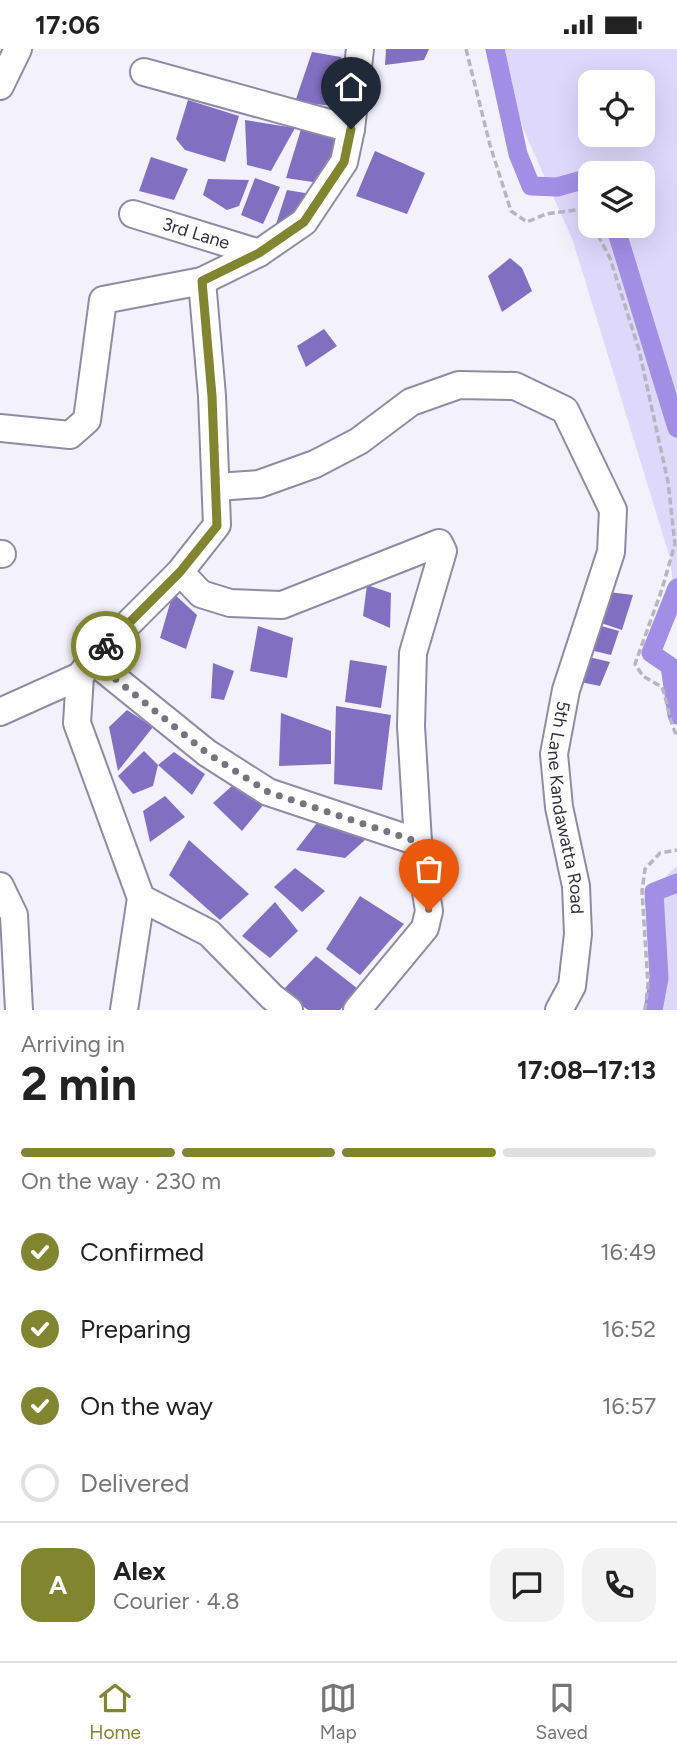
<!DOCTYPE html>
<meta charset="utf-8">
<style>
:root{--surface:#fff;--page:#f2f2f2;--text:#222;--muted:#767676;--line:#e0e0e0;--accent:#828530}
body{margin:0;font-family:Figtree,sans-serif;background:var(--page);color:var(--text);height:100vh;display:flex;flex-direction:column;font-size:26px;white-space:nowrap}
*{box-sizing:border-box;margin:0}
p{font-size:23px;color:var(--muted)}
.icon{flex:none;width:38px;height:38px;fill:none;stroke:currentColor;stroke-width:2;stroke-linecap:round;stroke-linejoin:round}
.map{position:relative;height:961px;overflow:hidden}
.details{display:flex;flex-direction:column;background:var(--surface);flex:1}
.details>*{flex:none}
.fabs{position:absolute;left:578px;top:21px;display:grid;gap:14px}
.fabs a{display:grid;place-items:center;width:77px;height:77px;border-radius:14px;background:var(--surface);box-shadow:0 7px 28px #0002;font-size:35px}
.pin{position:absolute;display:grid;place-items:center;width:60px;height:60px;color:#fff;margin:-72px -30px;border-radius:50% 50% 50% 0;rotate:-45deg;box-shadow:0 0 7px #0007}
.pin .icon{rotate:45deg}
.courier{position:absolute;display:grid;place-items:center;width:70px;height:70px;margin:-35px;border:5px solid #828530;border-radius:50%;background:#fff;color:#222;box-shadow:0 2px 9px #0007}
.summary em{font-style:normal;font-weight:700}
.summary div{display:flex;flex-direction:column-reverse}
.summary{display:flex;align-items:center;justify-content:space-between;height:119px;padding:0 21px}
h1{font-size:46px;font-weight:700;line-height:52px}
.bar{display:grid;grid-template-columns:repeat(4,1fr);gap:10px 7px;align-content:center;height:84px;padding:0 21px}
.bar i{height:9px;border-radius:5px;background:var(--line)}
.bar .active{background:var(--accent)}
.bar p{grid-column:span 4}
.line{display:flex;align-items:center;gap:18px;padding:0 21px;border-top:2px solid var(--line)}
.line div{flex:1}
.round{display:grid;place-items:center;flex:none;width:74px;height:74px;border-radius:21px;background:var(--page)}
ol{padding:0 21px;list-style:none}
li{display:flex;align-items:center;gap:21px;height:77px}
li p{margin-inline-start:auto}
li .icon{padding:7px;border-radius:50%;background:var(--accent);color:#fff;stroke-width:4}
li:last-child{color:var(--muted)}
li i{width:38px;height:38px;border:4px solid var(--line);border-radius:50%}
.status{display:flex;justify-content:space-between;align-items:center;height:49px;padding:0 35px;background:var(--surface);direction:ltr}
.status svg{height:19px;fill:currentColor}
.menu{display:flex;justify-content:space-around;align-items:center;height:98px;border-top:2px solid var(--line);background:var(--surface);font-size:19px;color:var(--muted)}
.menu a{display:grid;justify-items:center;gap:4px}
.menu .active{color:var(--accent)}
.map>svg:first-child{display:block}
</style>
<div class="status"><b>17:06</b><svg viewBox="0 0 49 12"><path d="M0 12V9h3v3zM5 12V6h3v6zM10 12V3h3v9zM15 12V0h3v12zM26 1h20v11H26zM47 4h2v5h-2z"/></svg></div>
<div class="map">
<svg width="677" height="961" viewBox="0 0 677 961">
<rect width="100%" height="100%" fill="#f2f1fc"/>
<g fill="#ded8fb" fill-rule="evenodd">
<path d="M488 0H677V572L670 509 573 192ZM590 33H642V86H590ZM590 124H642V177H590Z"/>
<polygon points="677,817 677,961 659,961 659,834"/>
</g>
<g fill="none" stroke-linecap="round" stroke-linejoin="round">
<g stroke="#a18fe5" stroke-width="19">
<polyline points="495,0 518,105 531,137 557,138 586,130 590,135"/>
<polyline points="615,177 677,379"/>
<polyline points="677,539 651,604 670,617 677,666"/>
<polyline points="653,961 659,929 654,843 677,834"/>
</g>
</g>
<g fill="#816fc2">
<polygon points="386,0 429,0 424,11 385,16"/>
<polygon points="312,3 341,8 345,24 334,57 295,53"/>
<polygon points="188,51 239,67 225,113 185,101 176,90"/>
<polygon points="245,71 295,79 271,122 247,116"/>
<polygon points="302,77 342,91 326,135 286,129"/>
<polygon points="375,102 425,124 407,165 356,147"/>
<polygon points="151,108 188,120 174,151 139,142"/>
<polygon points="255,129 280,138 263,175 241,166"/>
<polygon points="208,130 249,131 239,157 227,161 203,146"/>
<polygon points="287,141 311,145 293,170 276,175"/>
<polygon points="510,209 522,219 532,242 502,263 488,227"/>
<polygon points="324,280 337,297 306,318 297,297"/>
<polygon points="367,536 391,544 390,579 363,567"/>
<polygon points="600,542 633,546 622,581 592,571"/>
<polygon points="173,544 197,566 186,600 160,589"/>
<polygon points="591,574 619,582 611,606 582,599"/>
<polygon points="258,577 293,589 287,629 250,622"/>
<polygon points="580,606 610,613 600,637 571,631"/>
<polygon points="350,611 387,617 381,659 345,653"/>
<polygon points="213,614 234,622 224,651 211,649"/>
<polygon points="336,657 391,666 382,741 334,735"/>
<polygon points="127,661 153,678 118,722 109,678"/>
<polygon points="281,664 331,682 331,715 279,717"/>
<polygon points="144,702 158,716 153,737 133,745 118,727"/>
<polygon points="174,703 205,725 192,746 158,716"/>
<polygon points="232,737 264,755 242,782 213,754"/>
<polygon points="165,747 185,768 150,793 143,762"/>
<polygon points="323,766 366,790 345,809 296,801"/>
<polygon points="189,791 249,845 220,871 169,826"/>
<polygon points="295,819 325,842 302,863 274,838"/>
<polygon points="360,847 404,875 360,926 326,900"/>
<polygon points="275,853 298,882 270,909 242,887"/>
<polygon points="316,907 358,940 340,961 308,961 282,942"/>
</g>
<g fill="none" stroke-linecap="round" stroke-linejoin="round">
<g stroke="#8f8ba4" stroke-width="30">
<g id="minor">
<polyline points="144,23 351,80"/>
<polyline points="0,37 18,0"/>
<path id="s1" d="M133 165 259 204"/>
<polyline points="0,379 70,386 87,371 103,251 202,232 259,204 304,173 344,113 351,80 360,0"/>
<path id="s2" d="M217 438 259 435 315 415 359 392 411 353 459 336 515 337 565 361 613 461 611 503 566 641 554 705 559 758 576 837 578 885 572 937 559 961"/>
<polyline points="0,505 2,505"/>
<polyline points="180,523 201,545 230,554 282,556 439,494 443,502 413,604 411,677 418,793 429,862 425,879 357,961"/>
<polyline points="92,611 207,704 268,743 418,793"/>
<polyline points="80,627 92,611 180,523 217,476 212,347 202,232"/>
<polyline points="80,627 77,674 141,849 124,961"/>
<polyline points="0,663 80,627"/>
<polyline points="0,837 14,866 19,961"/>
<polyline points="141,849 209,884 272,948 289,961"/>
</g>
</g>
<g stroke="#b6b5c0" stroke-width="3.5" stroke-dasharray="7 3.5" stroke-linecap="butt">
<polyline points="466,0 490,96 511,162 527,173 546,165 576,161 590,171"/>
<path d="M593 177 610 209 639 301 668 433 675 495 662 540 635 615 643 627 662 638C668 654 669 672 677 687"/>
<polyline points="645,961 648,936 642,842 645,820 660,804 677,801"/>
</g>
<use href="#minor" stroke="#fff" stroke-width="26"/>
</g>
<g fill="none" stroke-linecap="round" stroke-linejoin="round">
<polyline stroke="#76747f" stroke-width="7" stroke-dasharray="0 12.6" points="106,597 92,611 207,704 268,743 418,793 429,862"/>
<polyline stroke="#828530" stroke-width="9" points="106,597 180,523 217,477 212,347 202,232 259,204 304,173 344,113 351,80"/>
</g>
<g text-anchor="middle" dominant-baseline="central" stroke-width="6" stroke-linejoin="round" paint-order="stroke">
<g font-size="18" fill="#33313c" stroke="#fff">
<text stroke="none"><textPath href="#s1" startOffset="66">3rd Lane</textPath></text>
<text stroke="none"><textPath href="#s2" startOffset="796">5th Lane Kandawatta Road</textPath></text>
</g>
</g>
</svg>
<div class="fabs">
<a><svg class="icon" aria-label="locate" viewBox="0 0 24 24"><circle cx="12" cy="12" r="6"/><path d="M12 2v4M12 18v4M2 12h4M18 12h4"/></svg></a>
<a><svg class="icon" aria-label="layers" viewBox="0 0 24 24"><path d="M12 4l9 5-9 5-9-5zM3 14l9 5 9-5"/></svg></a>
</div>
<div class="pin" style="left:429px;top:862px;background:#ea580c"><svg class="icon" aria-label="bag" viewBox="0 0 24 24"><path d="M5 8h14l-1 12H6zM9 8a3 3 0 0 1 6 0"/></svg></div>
<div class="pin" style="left:351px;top:80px;background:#1f2937"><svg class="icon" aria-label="home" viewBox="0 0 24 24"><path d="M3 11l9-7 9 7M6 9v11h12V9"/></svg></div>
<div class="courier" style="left:106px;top:597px"><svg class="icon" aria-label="bike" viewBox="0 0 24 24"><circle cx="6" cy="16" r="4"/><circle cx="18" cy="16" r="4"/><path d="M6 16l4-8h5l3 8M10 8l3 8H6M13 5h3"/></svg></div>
</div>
<section class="details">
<div class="summary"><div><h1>2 min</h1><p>Arriving in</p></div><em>17:08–17:13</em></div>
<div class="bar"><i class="active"></i><i class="active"></i><i class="active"></i><i></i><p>On the way · 230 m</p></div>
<ol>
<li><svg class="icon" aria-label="check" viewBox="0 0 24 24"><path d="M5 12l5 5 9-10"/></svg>Confirmed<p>16:49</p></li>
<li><svg class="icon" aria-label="check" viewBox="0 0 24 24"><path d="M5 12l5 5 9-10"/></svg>Preparing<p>16:52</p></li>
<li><svg class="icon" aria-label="check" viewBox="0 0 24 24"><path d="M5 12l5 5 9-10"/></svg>On the way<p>16:57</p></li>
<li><i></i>Delivered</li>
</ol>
<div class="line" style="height:126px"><b class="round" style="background:var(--accent);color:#fff">A</b><div><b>Alex</b><p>Courier · 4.8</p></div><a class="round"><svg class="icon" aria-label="chat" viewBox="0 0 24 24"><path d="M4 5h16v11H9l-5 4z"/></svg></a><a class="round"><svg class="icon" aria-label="phone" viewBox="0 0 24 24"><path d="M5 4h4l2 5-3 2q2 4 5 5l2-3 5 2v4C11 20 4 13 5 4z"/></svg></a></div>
</section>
<nav class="menu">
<a class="active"><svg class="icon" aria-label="home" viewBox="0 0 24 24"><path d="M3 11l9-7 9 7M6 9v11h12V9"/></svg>Home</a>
<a><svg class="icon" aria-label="map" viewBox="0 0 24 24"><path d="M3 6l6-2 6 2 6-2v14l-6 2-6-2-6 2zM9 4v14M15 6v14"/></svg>Map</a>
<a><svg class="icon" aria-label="saved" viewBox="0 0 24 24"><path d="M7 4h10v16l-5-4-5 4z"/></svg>Saved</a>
</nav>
